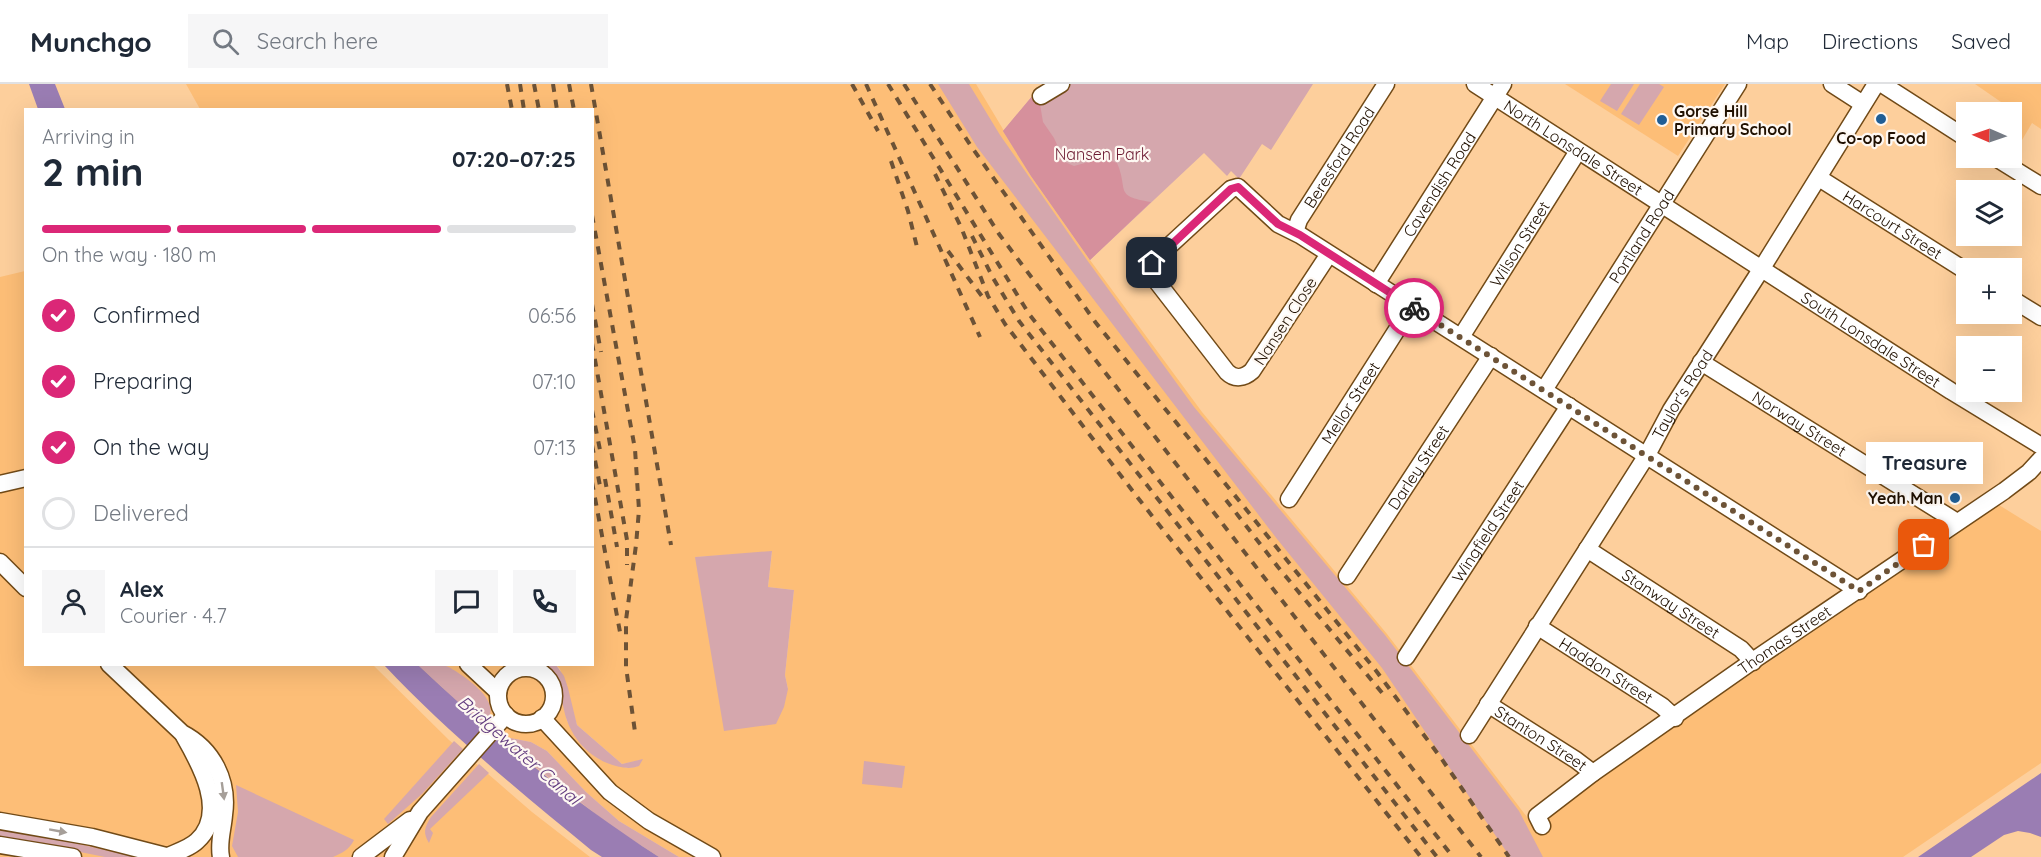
<!DOCTYPE html>
<meta charset="utf-8">
<style>
:root{--surface:#fff;--page:#f6f6f7;--text:#1f2937;--muted:#747a83;--line:#e0e1e3;--accent:#db2777}
body{margin:0;font-family:Quicksand,sans-serif;background:var(--page);color:var(--text);height:100vh;display:flex;flex-direction:column;font-size:22px;white-space:nowrap}
*{box-sizing:border-box;margin:0}
p{font-size:20px;color:var(--muted)}
.icon{flex:none;width:33px;height:33px;fill:none;stroke:currentColor;stroke-width:2;stroke-linecap:round;stroke-linejoin:round}
.map{position:relative;flex:1;overflow:hidden}
.details{position:absolute;left:24px;top:24px;width:570px;height:558px;display:flex;flex-direction:column;background:var(--surface);border-radius:0px;box-shadow:0 6px 24px #0002}
.details>*{flex:none}
.needle{width:39px;rotate:272deg}
.tools{position:absolute;left:1956px;top:18px;display:grid;gap:12px}
.tools a{display:grid;place-items:center;width:66px;height:66px;border-radius:0px;background:var(--surface);box-shadow:0 6px 24px #0002;font-size:30px}
.pin{position:absolute;display:grid;place-items:center;width:51px;height:51px;color:#fff;margin:-26px;border-radius:12px;box-shadow:0 3px 9px #0006}
.courier{position:absolute;display:grid;place-items:center;width:60px;height:60px;margin:-30px;border:4px solid #db2777;border-radius:50%;background:#fff;color:#222;box-shadow:0 2px 8px #0007}
.bubble{position:absolute;height:42px;border-radius:0px;background:var(--surface);box-shadow:0 6px 24px #0002;font-size:20px;font-weight:800;line-height:42px;text-align:center}
.head em{font-style:normal;font-weight:800}
.head div{display:flex;flex-direction:column-reverse}
.head{display:flex;align-items:center;justify-content:space-between;height:102px;padding:0 18px}
h1{font-size:39px;font-weight:800;line-height:45px}
.bar{display:grid;grid-template-columns:repeat(4,1fr);gap:9px 6px;align-content:center;height:72px;padding:0 18px}
.bar i{height:8px;border-radius:4px;background:var(--line)}
.bar .on{background:var(--accent)}
.bar p{grid-column:span 4}
.line{display:flex;align-items:center;gap:15px;padding:0 18px;border-top:2px solid var(--line)}
.line div{flex:1}
.round{display:grid;place-items:center;flex:none;width:63px;height:63px;border-radius:0px;background:var(--page)}
ol{padding:0 18px;list-style:none}
li{display:flex;align-items:center;gap:18px;height:66px}
li p{margin-inline-start:auto}
li .icon{padding:6px;border-radius:50%;background:var(--accent);color:#fff;stroke-width:4}
li:last-child{color:var(--muted)}
li i{width:33px;height:33px;border:3px solid var(--line);border-radius:50%}
header{display:flex;align-items:center;gap:36px;box-sizing:border-box;height:84px;padding:0 30px;background:var(--surface);border-bottom:2px solid var(--line)}
header strong{font-size:28px}
nav{display:flex;gap:33px;margin-inline-start:auto;font-size:21px}
.search{width:420px;height:54px;background:var(--page);display:flex;align-items:center;gap:15px;box-sizing:border-box;padding:0 21px;border-radius:0px;color:var(--muted);font-size:22px}
.map>svg:first-child{display:block}
</style>
<header>
<strong>Munchgo</strong>
<div class="search"><svg class="icon" aria-label="search" viewBox="0 0 24 24"><circle cx="10" cy="10" r="6"/><path d="M15 15l6 6"/></svg>Search here</div>
<nav><a>Map</a><a>Directions</a><a>Saved</a></nav>
</header>
<div class="map">
<svg width="2041" height="773" viewBox="0 0 2041 773">
<rect width="100%" height="100%" fill="#fdcf9c"/>
<g fill="#fdbe77" fill-rule="evenodd">
<path d="M186 0H976L1031 92 1090 176 1202 328 1387 550 1540 750 1543 732 1999 421 2041 447V679L1903 773H679L619 737 586 708 547 667 531 658 506 653 489 636 491 632 460 590 444 581H545L559 596 567 637 583 663 601 676 627 684 636 683 642 676 622 680 577 641 560 585 556 581 592 580V26L200 25ZM772 468 768 503 794 506 785 591 788 605 695 473Z"/>
<polygon points="1565,0 1725,0 1678,72"/>
<polygon points="1975,0 2041,0 2041,45 2032,39 2012,73 2012,28 1996,28 2001,18"/>
<polygon points="25,187 26,580 373,581 449,656 532,728 590,773 0,773 0,193"/>
</g>
<g fill="#d5a7ad">
<polygon points="938,0 969,0 1000,51 1087,176 1194,323 1385,551 1519,727 1543,773 1510,773 1382,584 1277,455 977,63"/>
<polygon points="1068,0 1313,0 1271,66 1262,60 1239,95 1231,87 1227,92 1204,69 1090,176 1031,92 1003,47 1034,10 1041,20 1069,3"/>
<polygon points="1611,0 1634,0 1617,27 1600,17"/>
<polygon points="1640,0 1659,0 1664,3 1639,41 1621,30"/>
<polygon points="772,467 768,503 794,506 785,591 788,605 784,623 776,640 724,647 695,473"/>
<path d="M418 581C426 581 435 579 442 581 449 582 457 588 463 592 479 604 502 622 484 642Z"/>
<path d="M544 581H556L564 592 568 604 577 641 622 680 643 675 639 682C629 686 618 683 607 679 585 670 569 650 564 626 560 607 560 594 544 581Z"/>
<polygon points="506,653 531,658 547,667 586,708 619,737 679,773 659,773 611,742 501,656"/>
<polygon points="454,657 463,665 422,710 388,740 384,735"/>
<polygon points="864,677 905,682 902,704 862,700"/>
<path d="M479 680 489 689 430 745 433 749 429 759C423 749 424 744 431 733Z"/>
<path d="M236 701 354 756C349 766 342 769 333 773H238L232 762 238 728Z"/>
<polygon points="0,745 58,755 135,773 105,773 0,752"/>
</g>
<path fill="#d6909c" d="M1034 10 1040 20 1043 38 1054 54 1065 78 1074 82 1103 74 1117 79C1129 106 1113 112 1151 118L1090 176 1031 92 1003 47Z"/>
<g fill="#9a7db3">
<polygon points="29,0 55,0 65,25 38,25"/>
<path d="M384 581H418C493 652 572 717 659 773H602L591 766C519 707 447 648 384 581Z"/>
<polygon points="2041,689 2041,753 2030,749 2018,747 2004,751 1971,773 1918,773"/>
</g>
<g fill="none" stroke-linecap="round" stroke-linejoin="round">
<g stroke="#714a17" stroke-width="19">
<g id="minor">
<path id="s1" d="M1475 0 1951 307 2041 362"/>
<polyline points="1832,0 1863,20"/>
<polyline points="1882,0 1966,54"/>
<polyline points="1041,12 1061,0"/>
<polyline points="1996,74 2041,102"/>
<path id="s2" d="M1819 94 1966 187"/>
<path id="s3" d="M1295 148 1299 136 1386 0"/>
<path d="M1329 170 1252 287C1244 294 1235 296 1227 288L1151 190V184L1155 175 1231 105 1238 103 1278 140 1300 151 1859 507"/>
<path id="s4" d="M1376 200 1503 0"/>
<polyline points="2012,215 2041,233"/>
<path id="s5" d="M1461 253 1578 67"/>
<path id="s6" d="M1701 278 1957 438"/>
<path id="s7" d="M1544 306 1738 0"/>
<polyline points="0,400 26,394"/>
<path id="s8" d="M1289 415 1412 222"/>
<path id="s9" d="M1587 465 1741 565 1753 578"/>
<polyline points="0,478 26,504"/>
<path id="s10" d="M1347 492 1491 272"/>
<path id="s11" d="M1537 542 1662 622 1675 634"/>
<path id="s12" d="M1406 573 1569 322"/>
<path d="M109 580 182 649C213 665 229 697 224 731 223 745 218 759 221 773"/>
<polyline points="468,580 498,608"/>
<circle cx="526" cy="612" r="28"/>
<path id="s13" d="M1488 620 1576 676 1593 689"/>
<polyline points="542,634 610,708 649,737 712,773"/>
<path id="s14" d="M1469 651 1647 371 1671 326 1762 184 1876 0"/>
<polyline points="0,737 92,753 170,773"/>
<path id="s15" d="M1542 742 1537 732 1593 689 1757 574 2004 407 2029 388 2041 375"/>
<polyline points="0,761 73,773"/>
<path d="M168 772C177 768 190 764 197 757 228 729 200 680 184 652"/>
<polyline points="361,773 410,736"/>
<polyline points="393,773 420,728 506,631"/>
</g>
</g>
<use href="#minor" stroke="#fff" stroke-width="16"/>
<g stroke="#6c5236" stroke-width="4" stroke-dasharray="8 8" stroke-linecap="butt">
<polyline points="507,0 512,26"/>
<polyline points="520,0 524,26"/>
<polyline points="534,0 539,26"/>
<polyline points="553,0 557,26"/>
<polyline points="569,0 574,26"/>
<polyline points="591,0 671,461"/>
<polyline points="852,0 878,47"/>
<polyline points="866,0 980,253"/>
<polyline points="888,0 1029,230 1453,773"/>
<polyline points="904,0 999,150 1035,198 1481,773"/>
<polyline points="930,0 973,65 1096,239 1377,588 1441,674 1509,773"/>
<polyline points="891,77 908,127 918,167"/>
<polyline points="935,90 961,143 988,212 1005,240 1138,414 1421,773"/>
<polyline points="592,131 635,365 639,426 636,461 626,536 626,583 635,648"/>
<polyline points="972,152 993,194 1019,237 1437,773"/>
<polyline points="948,167 984,215"/>
<polyline points="592,220 601,268"/>
<polyline points="592,259 627,456 627,481"/>
<polyline points="592,326 601,371"/>
<polyline points="592,361 601,407"/>
<polyline points="605,395 617,463"/>
<polyline points="592,398 620,548"/>
<polyline points="1226,416 1278,483 1383,610"/>
</g>
</g>
<defs><path id="oneway-solid" d="M-6-.8H1V-3.2L6.5 0L1 3.2V.8H-6Z" transform="scale(1.5)"/></defs>
<g fill="#a69f99">
<use href="#oneway-solid" transform="translate(223 707) rotate(82)"/>
<use href="#oneway-solid" transform="translate(58 747) rotate(10)"/>
</g>
<g fill="none" stroke-linecap="round" stroke-linejoin="round">
<polyline stroke="#6d5337" stroke-width="6" stroke-dasharray="0 10.8" points="1414,224 1859,507 1924,461"/>
<polyline stroke="#db2777" stroke-width="8" points="1152,179 1231,105 1238,103 1278,140 1300,151 1414,224"/>
</g>
<g fill="#205e95" stroke="#fef8f2" stroke-width="2">
<circle cx="1881" cy="35" r="6"/>
<circle cx="1662" cy="36" r="6"/>
<circle cx="1955" cy="414" r="6"/>
</g>
<g text-anchor="middle" dominant-baseline="central" stroke-width="4.5" stroke-linejoin="round" paint-order="stroke">
<g font-size="16" font-weight="bold" fill="#201000" stroke="#fef8f2" text-anchor="start">
<text x="1674" y="27">Gorse Hill<tspan x="1674" dy="18">Primary School</tspan></text>
<text x="1881" y="54" text-anchor="middle">Co-op Food</text>
<text x="1943" y="414" text-anchor="end">Yeah Man</text>
</g>
<g font-size="16" fill="#201000" stroke="#fef8f2">
<text stroke="none"><textPath href="#s1" startOffset="117">North Lonsdale Street</textPath></text>
<text stroke="none"><textPath href="#s3" startOffset="87">Beresford Road</textPath></text>
<text stroke="none"><textPath href="#s4" startOffset="118">Cavendish Road</textPath></text>
<text stroke="none"><textPath href="#s2" startOffset="87">Harcourt Street</textPath></text>
<text stroke="none"><textPath href="#s7" startOffset="182">Portland Road</textPath></text>
<text stroke="none"><textPath href="#s5" startOffset="110">Wilson Street</textPath></text>
<text transform="translate(1285 237) rotate(-57)">Nansen Close</text>
<text stroke="none"><textPath href="#s1" startOffset="471">South Lonsdale Street</textPath></text>
<text stroke="none"><textPath href="#s14" startOffset="402">Taylor's Road</textPath></text>
<text stroke="none"><textPath href="#s8" startOffset="114">Mellor Street</textPath></text>
<text stroke="none"><textPath href="#s6" startOffset="116">Norway Street</textPath></text>
<text stroke="none"><textPath href="#s10" startOffset="130">Darley Street</textPath></text>
<text stroke="none"><textPath href="#s12" startOffset="150">Wingfield Street</textPath></text>
<text stroke="none"><textPath href="#s9" startOffset="100">Stanway Street</textPath></text>
<text stroke="none"><textPath href="#s15" startOffset="315">Thomas Street</textPath></text>
<text stroke="none"><textPath href="#s11" startOffset="82">Haddon Street</textPath></text>
<text stroke="none"><textPath href="#s13" startOffset="63">Stanton Street</textPath></text>
</g>
<g font-size="16" fill="#6c1a31" stroke="#fef8f2">
<text x="1102" y="70">Nansen Park</text>
</g>
<g font-size="18" font-style="italic" fill="#623b7f" stroke="#fef8f2">
<text transform="translate(519 666) rotate(41)">Bridgewater Canal</text>
</g>
</g>
</svg>
<div class="tools">
<a><svg class="needle" viewBox="-14 -14 28 28"><path d="M0-13l5 13h-10z" fill="#e53935"/><path d="M0 13l5-13h-10z" fill="#747a83"/></svg></a>
<a><svg class="icon" aria-label="layers" viewBox="0 0 24 24"><path d="M12 4l9 5-9 5-9-5zM3 14l9 5 9-5"/></svg></a>
<a>+</a>
<a>−</a>
</div>
<div class="pin" style="left:1924px;top:461px;background:#ea580c"><svg class="icon" aria-label="bag" viewBox="0 0 24 24"><path d="M5 8h14l-1 12H6zM9 8a3 3 0 0 1 6 0"/></svg></div>
<div class="pin" style="left:1152px;top:179px;background:#1f2937"><svg class="icon" aria-label="home" viewBox="0 0 24 24"><path d="M3 11l9-7 9 7M6 9v11h12V9"/></svg></div>
<div class="courier" style="left:1414px;top:224px"><svg class="icon" aria-label="bike" viewBox="0 0 24 24"><circle cx="6" cy="16" r="4"/><circle cx="18" cy="16" r="4"/><path d="M6 16l4-8h5l3 8M10 8l3 8H6M13 5h3"/></svg></div>
<div class="bubble" style="left:1866px;top:358px;width:117px">Treasure</div>
<section class="details">
<div class="head"><div><h1>2 min</h1><p>Arriving in</p></div><em>07:20–07:25</em></div>
<div class="bar"><i class="on"></i><i class="on"></i><i class="on"></i><i></i><p>On the way · 180 m</p></div>
<ol>
<li><svg class="icon" aria-label="check" viewBox="0 0 24 24"><path d="M5 12l5 5 9-10"/></svg>Confirmed<p>06:56</p></li>
<li><svg class="icon" aria-label="check" viewBox="0 0 24 24"><path d="M5 12l5 5 9-10"/></svg>Preparing<p>07:10</p></li>
<li><svg class="icon" aria-label="check" viewBox="0 0 24 24"><path d="M5 12l5 5 9-10"/></svg>On the way<p>07:13</p></li>
<li><i></i>Delivered</li>
</ol>
<div class="line" style="height:108px"><a class="round"><svg class="icon" aria-label="person" viewBox="0 0 24 24"><circle cx="12" cy="8" r="4"/><path d="M4 21q1-7 8-7t8 7"/></svg></a><div><b>Alex</b><p>Courier · 4.7</p></div><a class="round"><svg class="icon" aria-label="chat" viewBox="0 0 24 24"><path d="M4 5h16v11H9l-5 4z"/></svg></a><a class="round"><svg class="icon" aria-label="phone" viewBox="0 0 24 24"><path d="M5 4h4l2 5-3 2q2 4 5 5l2-3 5 2v4C11 20 4 13 5 4z"/></svg></a></div>
</section>
</div>
